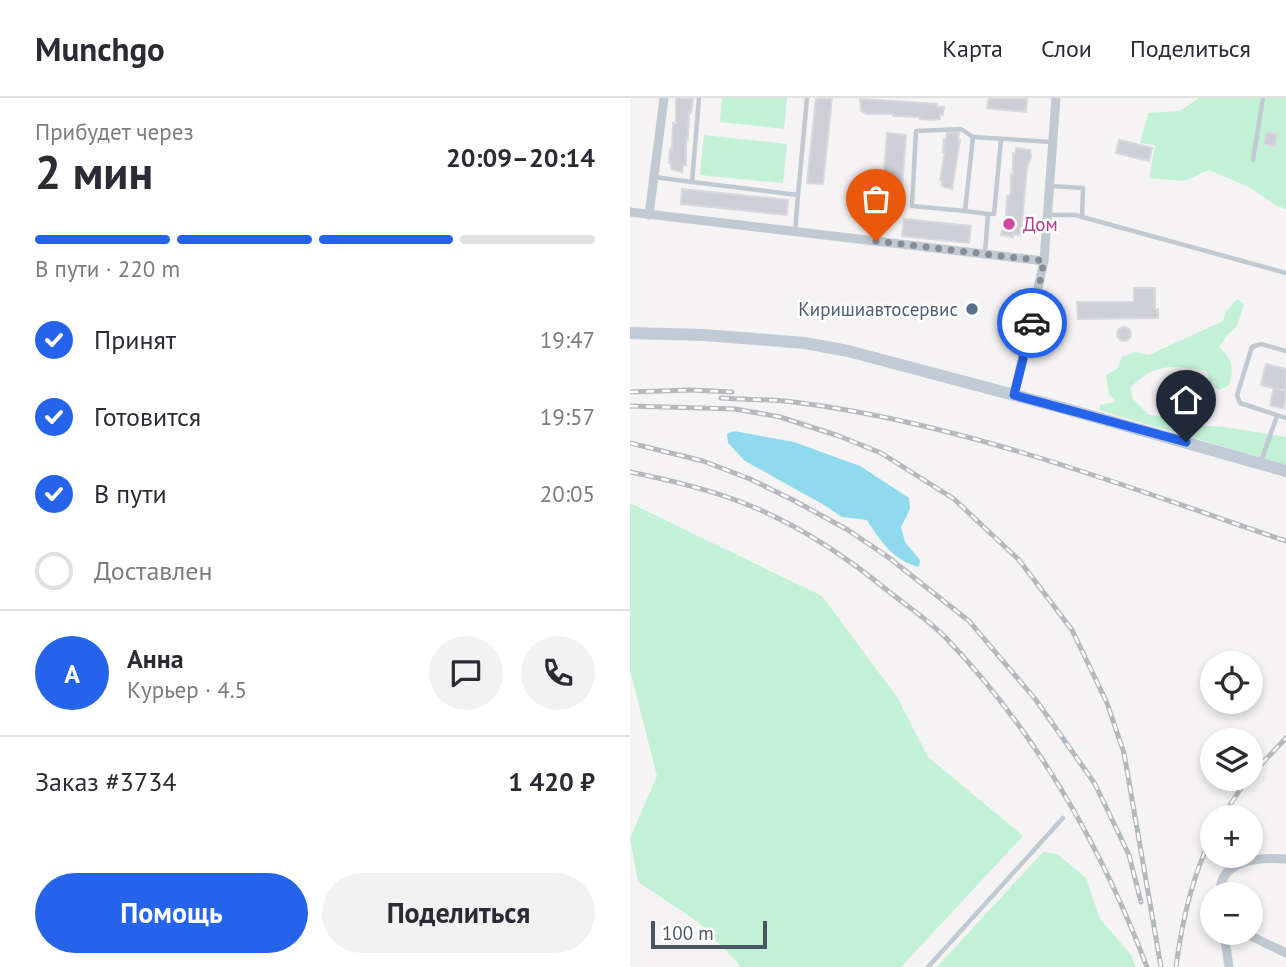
<!DOCTYPE html>
<html lang="ru">
<meta charset="utf-8">
<style>
:root{--surface:#fff;--page:#f2f2f3;--text:#2b2b33;--muted:#7c7c81;--line:#e1e1e2;--accent:#2563eb}
body{margin:0;font-family:"PT Sans",sans-serif;background:var(--page);color:var(--text);height:100vh;display:flex;flex-direction:column;font-size:26px;white-space:nowrap}
*{box-sizing:border-box;margin:0}
p{font-size:23px;color:var(--muted)}
.icon{flex:none;width:38px;height:38px;fill:none;stroke:currentColor;stroke-width:2;stroke-linecap:round;stroke-linejoin:round}
.map{position:relative;flex:1;overflow:hidden}
.drawer{display:flex;flex-direction:column;background:var(--surface);width:630px}
.drawer>*{flex:none}
.buttons{position:absolute;left:570px;top:553px;display:grid;gap:14px}
.buttons a{display:grid;place-items:center;width:63px;height:63px;border-radius:50%;background:var(--surface);box-shadow:0 4px 10px #0003;font-size:35px}
.scale{position:absolute;left:21px;bottom:18px;width:116px;box-sizing:border-box;padding-left:7px;border:4px solid #4a5661;border-top:0;font-size:19px;line-height:24px;white-space:nowrap;color:#4a5661;-webkit-text-stroke:5px #fff;paint-order:stroke}
.pin{position:absolute;display:grid;place-items:center;width:60px;height:60px;color:#fff;margin:-72px -30px;border-radius:50% 50% 50% 0;rotate:-45deg;box-shadow:0 0 7px #0007}
.pin .icon{rotate:45deg}
.courier{position:absolute;display:grid;place-items:center;width:70px;height:70px;margin:-35px;border:5px solid #2563eb;border-radius:50%;background:#fff;color:#222;box-shadow:0 2px 9px #0007}
.headline em{font-style:normal;font-weight:800}
.headline div{display:flex;flex-direction:column-reverse}
.headline{display:flex;align-items:center;justify-content:space-between;height:119px;padding:0 35px}
h1{font-size:46px;font-weight:800;line-height:52px}
.bar{display:grid;grid-template-columns:repeat(4,1fr);gap:10px 7px;align-content:center;height:84px;padding:0 35px}
.bar i{height:9px;border-radius:5px;background:var(--line)}
.bar .active{background:var(--accent)}
.bar p{grid-column:span 4}
.line{display:flex;align-items:center;gap:18px;padding:0 35px;border-top:2px solid var(--line)}
.line div{flex:1}
.round{display:grid;place-items:center;flex:none;width:74px;height:74px;border-radius:37px;background:var(--page)}
ol{padding:0 35px;list-style:none}
li{display:flex;align-items:center;gap:21px;height:77px}
li p{margin-inline-start:auto}
li .icon{padding:7px;border-radius:50%;background:var(--accent);color:#fff;stroke-width:4}
li:last-child{color:var(--muted)}
li i{width:38px;height:38px;border:4px solid var(--line);border-radius:50%}
.cta{display:flex;gap:14px;margin-top:auto;padding:14px 35px}
.cta a{flex:1;height:80px;border-radius:42px;background:var(--accent);color:#fff;font-size:28px;font-weight:800;line-height:80px;text-align:center}
.cta a+a{background:var(--page);color:var(--text)}
header{display:flex;align-items:center;gap:42px;box-sizing:border-box;height:98px;padding:0 35px;background:var(--surface);border-bottom:2px solid var(--line)}
header strong{font-size:33px}
nav{display:flex;gap:38px;margin-inline-start:auto;font-size:24px}
main{display:flex;flex:1;min-height:0}
.map>svg:first-child{display:block}
</style>
<header>
<strong>Munchgo</strong>
<nav><a>Карта</a><a>Слои</a><a>Поделиться</a></nav>
</header>
<main>
<section class="drawer">
<div class="headline"><div><h1>2 мин</h1><p>Прибудет через</p></div><em>20:09–20:14</em></div>
<div class="bar"><i class="active"></i><i class="active"></i><i class="active"></i><i></i><p>В пути · 220 m</p></div>
<ol>
<li><svg class="icon" aria-label="check" viewBox="0 0 24 24"><path d="M5 12l5 5 9-10"/></svg>Принят<p>19:47</p></li>
<li><svg class="icon" aria-label="check" viewBox="0 0 24 24"><path d="M5 12l5 5 9-10"/></svg>Готовится<p>19:57</p></li>
<li><svg class="icon" aria-label="check" viewBox="0 0 24 24"><path d="M5 12l5 5 9-10"/></svg>В пути<p>20:05</p></li>
<li><i></i>Доставлен</li>
</ol>
<div class="line" style="height:126px"><b class="round" style="background:var(--accent);color:#fff">А</b><div><b>Анна</b><p>Курьер · 4.5</p></div><a class="round"><svg class="icon" aria-label="chat" viewBox="0 0 24 24"><path d="M4 5h16v11H9l-5 4z"/></svg></a><a class="round"><svg class="icon" aria-label="phone" viewBox="0 0 24 24"><path d="M5 4h4l2 5-3 2q2 4 5 5l2-3 5 2v4C11 20 4 13 5 4z"/></svg></a></div>
<div class="line" style="height:91px"><div>Заказ #3734</div><b>1 420 ₽</b></div>
<div class="cta"><a>Помощь</a><a>Поделиться</a></div>
</section>
<div class="map">
<svg width="656" height="869" viewBox="0 0 656 869">
<rect width="100%" height="100%" fill="#f5f3f3"/>
<g fill="#c3f1d5">
<polygon points="92,0 157,0 154,31 90,24"/>
<polygon points="569,0 656,0 656,111 647,108 621,90 579,72 554,83 519,80 525,47 510,45 518,15 550,13"/>
<polygon points="74,37 157,46 153,85 70,77"/>
<path d="M607 201 614 206 607 228 597 237 589 249C603 261 604 270 599 287L589 292 580 286 577 273C543 267 526 264 500 290L503 301 519 317 540 319 562 327 594 329 656 339V367L469 312 470 307 486 304 479 296 476 277 487 271 492 259 505 254 519 257 593 223 596 214Z"/>
<polygon points="2,406 192,498 267,599 298,659 393,738 271,869 110,869 108,865 68,824 8,784 0,740 27,678 0,572 0,407"/>
<polygon points="413,754 427,756 456,780 470,821 502,858 505,869 307,869"/>
</g>
<path fill="#90daee" d="M104 333 164 344 230 368 279 400 280 411 271 429 275 444 290 462 289 469C264 463 250 443 237 422L212 419 194 407 115 363 98 345 97 336Z"/>
<g fill="#cdcfd5" stroke="#d7d9de" stroke-width="2">
<polygon points="46,0 63,0 61,15 59,14 58,42 56,41 56,67 53,67 52,74 41,71 41,65 39,65 40,51 42,52 43,25 46,25"/>
<polygon points="186,0 202,0 193,86 177,85"/>
<polygon points="359,0 397,0 396,14 357,10"/>
<polygon points="230,1 307,6 307,9 314,9 313,17 310,16 310,21 304,22 290,21 290,19 263,18 263,16 237,16 231,13"/>
<polygon points="322,33 329,34 328,42 330,42 322,91 312,88 312,82 310,82 315,54 313,54 314,41 316,41 317,34 322,35"/>
<polygon points="637,34 647,36 645,49 634,46"/>
<polygon points="257,35 276,37 272,90 253,88"/>
<polygon points="489,42 522,50 519,63 486,55"/>
<polygon points="386,50 400,52 401,59 397,69 391,137 383,136 383,139 371,137 376,119 377,98 379,98 381,93 381,76 383,77 383,55 385,55"/>
<polygon points="52,91 158,102 157,117 51,106"/>
<polygon points="274,121 341,128 339,145 272,138"/>
<polygon points="504,190 525,190 525,211 528,211 528,220 448,221 447,204 504,204"/>
<circle cx="494" cy="236" r="7"/>
<polygon points="636,266 656,271 656,293 631,287"/>
<polygon points="644,290 656,293 654,311 640,307"/>
</g>
<g fill="none" stroke-linecap="round" stroke-linejoin="round">
<g stroke="#c1cad2" stroke-width="4.5">
<polyline points="69,0 62,84 168,97 177,0"/>
<polyline points="623,62 633,0"/>
<polyline points="24,79 62,84"/>
<polyline points="421,88 453,90 452,119"/>
<polyline points="335,113 282,108 286,33 331,31 343,39"/>
<polyline points="358,116 364,116 371,42"/>
<polyline points="418,117 445,117 656,175"/>
<polyline points="165,134 168,97"/>
<polyline points="355,155 358,116 335,113 343,39 422,44"/>
<polyline points="656,253 631,246 622,249 607,297 610,305 656,320"/>
<polyline points="631,363 647,318"/>
<polyline points="298,869 433,720"/>
</g>
<g stroke="#c1cad2" stroke-width="9">
<polyline points="0,114 414,163"/>
<polyline points="19,117 34,0"/>
<polyline points="384,297 414,163 426,0"/>
<path d="M590 796C589 761 630 759 656 761"/>
<polyline points="594,835 599,869"/>
<polyline points="594,841 619,837 656,855"/>
</g>
<polyline stroke="#c1cbd6" stroke-width="12" points="0,235 74,237 175,245 218,253 433,310 656,373"/>
<g stroke="#b5b8bd" stroke-width="5">
<g id="rail">
<polyline points="0,294 61,292 102,294"/>
<path d="M91 300C117 302 145 301 171 305 338 327 497 389 656 443"/>
<polyline points="0,308 105,311 150,319 209,338 251,355 324,401 389,462 442,532 477,605 494,655 531,869"/>
<polyline points="0,345 73,363 120,381 163,402 218,432 258,459 339,523 406,602 465,686 499,757 511,804"/>
<path d="M0 374C43 383 87 393 128 411 174 431 219 461 258 493 277 508 299 522 316 540 405 633 471 748 517 869"/>
<polyline points="621,677 656,640"/>
<polyline points="592,719 617,681"/>
<path d="M546 869C552 822 562 778 583 736"/>
</g>
</g>
<use href="#rail" stroke="#fff" stroke-width="2.5" stroke-dasharray="8" stroke-linecap="butt"/>
</g>
<g fill="none" stroke-linecap="round" stroke-linejoin="round">
<polyline stroke="#868d94" stroke-width="7" stroke-dasharray="0 12.6" points="246,143 414,163 402,225"/>
<polyline stroke="#2563eb" stroke-width="9" points="402,225 384,297 556,344"/>
</g>
<circle fill="#d1479c" stroke="#fff" stroke-width="2.5" cx="379" cy="126" r="7"/>
<circle fill="#5c6f8a" stroke="#fff" stroke-width="2.5" cx="342" cy="211" r="7"/>
<g text-anchor="middle" dominant-baseline="central" stroke-width="5" stroke-linejoin="round" paint-order="stroke">
<g font-size="19" fill="#b23c85" stroke="#fff" text-anchor="start">
<text x="393" y="126">Дом</text>
</g>
<g font-size="19" fill="#4e5e75" stroke="#fff" text-anchor="end">
<text x="328" y="211">Киришиавтосервис</text>
</g>
</g>
</svg>
<div class="buttons">
<a><svg class="icon" aria-label="locate" viewBox="0 0 24 24"><circle cx="12" cy="12" r="6"/><path d="M12 2v4M12 18v4M2 12h4M18 12h4"/></svg></a>
<a><svg class="icon" aria-label="layers" viewBox="0 0 24 24"><path d="M12 4l9 5-9 5-9-5zM3 14l9 5 9-5"/></svg></a>
<a>+</a>
<a>−</a>
</div>
<div class="scale">100 m</div>
<div class="pin" style="left:246px;top:143px;background:#ea580c"><svg class="icon" aria-label="bag" viewBox="0 0 24 24"><path d="M5 8h14l-1 12H6zM9 8a3 3 0 0 1 6 0"/></svg></div>
<div class="pin" style="left:556px;top:344px;background:#1f2937"><svg class="icon" aria-label="home" viewBox="0 0 24 24"><path d="M3 11l9-7 9 7M6 9v11h12V9"/></svg></div>
<div class="courier" style="left:402px;top:225px"><svg class="icon" aria-label="car" viewBox="0 0 24 24"><path d="M5 17H2v-5l4-1 3-4h7l3 4 3 1v5h-3M9 17h6M6 11h13"/><circle cx="7" cy="17" r="2"/><circle cx="17" cy="17" r="2"/></svg></div>
</div>
</main>
